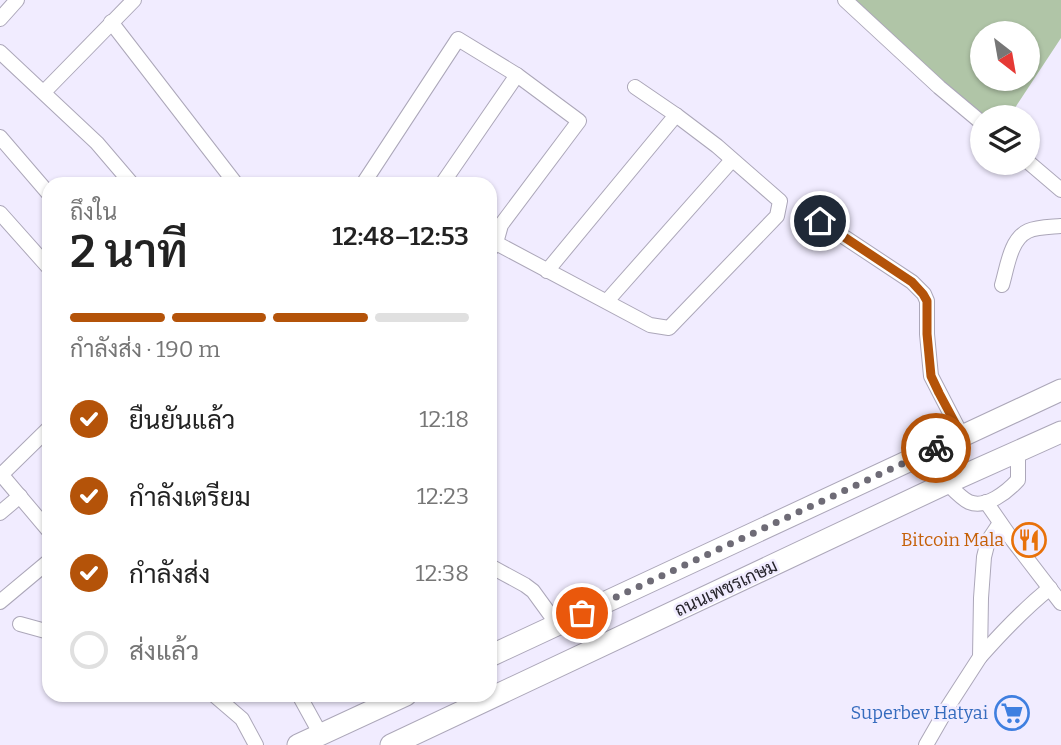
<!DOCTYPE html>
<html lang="th">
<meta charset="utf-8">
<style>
:root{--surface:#fff;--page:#f6f6f6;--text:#222;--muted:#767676;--line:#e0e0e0;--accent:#b45309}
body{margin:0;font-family:Bitter,Sarabun,serif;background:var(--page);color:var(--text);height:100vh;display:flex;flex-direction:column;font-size:26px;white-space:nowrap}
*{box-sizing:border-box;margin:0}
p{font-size:23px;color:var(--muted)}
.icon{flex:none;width:38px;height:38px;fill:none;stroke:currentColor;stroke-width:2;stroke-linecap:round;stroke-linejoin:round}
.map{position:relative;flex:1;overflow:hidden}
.side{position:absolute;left:42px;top:177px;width:455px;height:525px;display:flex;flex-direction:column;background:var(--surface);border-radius:21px;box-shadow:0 2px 5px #0004}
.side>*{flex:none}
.needle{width:46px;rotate:149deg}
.fabs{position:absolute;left:970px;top:21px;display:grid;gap:14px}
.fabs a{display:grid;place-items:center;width:70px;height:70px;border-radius:50%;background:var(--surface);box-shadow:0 2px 5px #0004;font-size:35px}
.pin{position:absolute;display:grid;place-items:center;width:60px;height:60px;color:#fff;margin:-30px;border:4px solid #fff;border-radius:50%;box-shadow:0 2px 7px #0007}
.courier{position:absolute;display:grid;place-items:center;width:70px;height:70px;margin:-35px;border:5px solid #b45309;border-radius:50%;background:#fff;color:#222;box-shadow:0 2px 9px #0007}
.head em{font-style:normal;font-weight:600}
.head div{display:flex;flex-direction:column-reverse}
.head{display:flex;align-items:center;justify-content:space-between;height:119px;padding:0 28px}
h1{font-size:46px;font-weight:600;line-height:52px}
.bar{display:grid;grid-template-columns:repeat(4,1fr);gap:10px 7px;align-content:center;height:84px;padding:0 28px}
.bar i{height:9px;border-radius:5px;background:var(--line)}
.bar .on{background:var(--accent)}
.bar p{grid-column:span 4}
ol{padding:0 28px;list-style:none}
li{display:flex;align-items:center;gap:21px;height:77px}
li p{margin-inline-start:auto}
li .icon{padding:7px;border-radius:50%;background:var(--accent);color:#fff;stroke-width:4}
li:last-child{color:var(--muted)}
li i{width:38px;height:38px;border:4px solid var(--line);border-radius:50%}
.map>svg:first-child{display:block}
</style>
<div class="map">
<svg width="1061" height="745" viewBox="0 0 1061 745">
<rect width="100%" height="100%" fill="#f1ecff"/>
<path fill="#b0c5a7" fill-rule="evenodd" d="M851 0H1061V38L1009 117H982ZM982 33H1027V79H982Z"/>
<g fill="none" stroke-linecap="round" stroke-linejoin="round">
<g stroke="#aca7b9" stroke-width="16">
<g id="minor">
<polyline points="845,0 939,87 982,123"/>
<polyline points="0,19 17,0"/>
<polyline points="111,22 236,184"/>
<polyline points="0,52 97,143 132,184"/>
<polyline points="44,92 134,0"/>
<polyline points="0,137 49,194"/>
<polyline points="1027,161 1061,190"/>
<polyline points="363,184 458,39 517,75 579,121 501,225 496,243 490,250"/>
<polyline points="442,184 517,75"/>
<polyline points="0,213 49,268"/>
<polyline points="820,221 912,282 924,294 927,301 927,334 931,376 962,436"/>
<polyline points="496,243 650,325 669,328 777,216 780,201 717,146 676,115 635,87"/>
<polyline points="547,271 676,115"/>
<path d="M1002 285C1007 269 1010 239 1028 231 1037 227 1051 227 1061 226"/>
<polyline points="607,301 732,160"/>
<polyline points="0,473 49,531"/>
<polyline points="2,474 49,428"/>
<path d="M947 483C954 490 961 498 969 502 986 509 1007 492 1018 480V451"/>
<polyline points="986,502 1011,538 1061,603"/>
<polyline points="0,513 20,496"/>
<polyline points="490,566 525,585 533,591 557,624"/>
<polyline points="0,602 49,561"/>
<polyline points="20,624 49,632"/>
<path d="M980 657C1002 632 1024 609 1050 588"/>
<polyline points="214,695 242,719 256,745"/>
<polyline points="299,695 321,735"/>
<polyline points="926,745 949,705 980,657 981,598 984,557 988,541 1000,523"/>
</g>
</g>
<g stroke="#aca7b9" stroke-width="23">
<g id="highway">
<polyline points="490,656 1061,390"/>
<polyline points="298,745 406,695"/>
<polyline points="391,745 947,483 1061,432"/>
</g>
</g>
<use href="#minor" stroke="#fff" stroke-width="14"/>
<use href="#highway" stroke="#fff" stroke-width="21"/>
</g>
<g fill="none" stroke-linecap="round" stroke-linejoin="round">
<polyline stroke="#6e6b76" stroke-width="7" stroke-dasharray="0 12.6" points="582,613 936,448"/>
<polyline stroke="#b45309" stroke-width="9" points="820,221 912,282 923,294 927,301 927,334 931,376 939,393 962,436 936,448"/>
</g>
<defs>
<g id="restaurant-ring" transform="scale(1.75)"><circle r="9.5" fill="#f1ecff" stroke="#e8710a" stroke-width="1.5"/><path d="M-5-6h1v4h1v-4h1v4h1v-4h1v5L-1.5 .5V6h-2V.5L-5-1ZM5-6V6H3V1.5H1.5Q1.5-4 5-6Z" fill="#e8710a"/></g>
<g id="supermarket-ring" transform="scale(1.75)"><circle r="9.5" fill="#f1ecff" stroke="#3f7fe0" stroke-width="1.5"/><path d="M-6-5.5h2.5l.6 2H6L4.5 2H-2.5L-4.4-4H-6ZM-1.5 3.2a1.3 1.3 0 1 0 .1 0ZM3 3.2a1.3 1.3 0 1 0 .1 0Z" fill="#3f7fe0"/></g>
</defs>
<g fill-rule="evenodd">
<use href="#restaurant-ring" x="1029" y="540"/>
<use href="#supermarket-ring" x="1012" y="713"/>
</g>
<g text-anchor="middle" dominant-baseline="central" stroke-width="5" stroke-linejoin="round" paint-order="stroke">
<g font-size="18" fill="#c56008" stroke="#f1ecff" text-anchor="end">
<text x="1004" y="540">Bitcoin Mala</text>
</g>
<g font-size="18" fill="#27252c" stroke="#f1ecff">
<text transform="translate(726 588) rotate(-25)">ถนนเพชรเกษม</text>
</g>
<g font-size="18" fill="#366cbe" stroke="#f1ecff" text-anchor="end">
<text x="988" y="713">Superbev Hatyai</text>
</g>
</g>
</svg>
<div class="fabs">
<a><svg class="needle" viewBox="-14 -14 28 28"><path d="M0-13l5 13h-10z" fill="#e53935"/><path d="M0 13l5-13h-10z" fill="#767676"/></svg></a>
<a><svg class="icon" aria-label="layers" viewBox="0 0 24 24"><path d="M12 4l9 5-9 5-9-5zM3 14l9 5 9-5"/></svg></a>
</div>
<div class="pin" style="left:582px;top:613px;background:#ea580c"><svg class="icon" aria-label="bag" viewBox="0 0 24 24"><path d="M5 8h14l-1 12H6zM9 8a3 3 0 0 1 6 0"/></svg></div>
<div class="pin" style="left:820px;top:221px;background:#1f2937"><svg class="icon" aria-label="home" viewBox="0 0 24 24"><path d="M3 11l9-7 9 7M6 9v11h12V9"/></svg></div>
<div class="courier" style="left:936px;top:448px"><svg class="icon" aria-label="bike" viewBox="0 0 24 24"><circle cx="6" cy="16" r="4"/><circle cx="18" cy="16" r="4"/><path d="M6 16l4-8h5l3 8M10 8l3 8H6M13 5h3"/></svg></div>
<section class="side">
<div class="head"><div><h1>2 นาที</h1><p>ถึงใน</p></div><em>12:48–12:53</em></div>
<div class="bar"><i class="on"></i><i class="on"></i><i class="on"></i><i></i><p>กำลังส่ง · 190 m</p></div>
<ol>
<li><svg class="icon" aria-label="check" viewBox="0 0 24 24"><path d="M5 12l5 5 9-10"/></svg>ยืนยันแล้ว<p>12:18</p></li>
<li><svg class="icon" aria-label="check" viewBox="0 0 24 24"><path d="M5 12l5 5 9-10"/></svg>กำลังเตรียม<p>12:23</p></li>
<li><svg class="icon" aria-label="check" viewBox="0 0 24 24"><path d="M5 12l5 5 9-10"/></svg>กำลังส่ง<p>12:38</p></li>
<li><i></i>ส่งแล้ว</li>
</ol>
</section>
</div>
